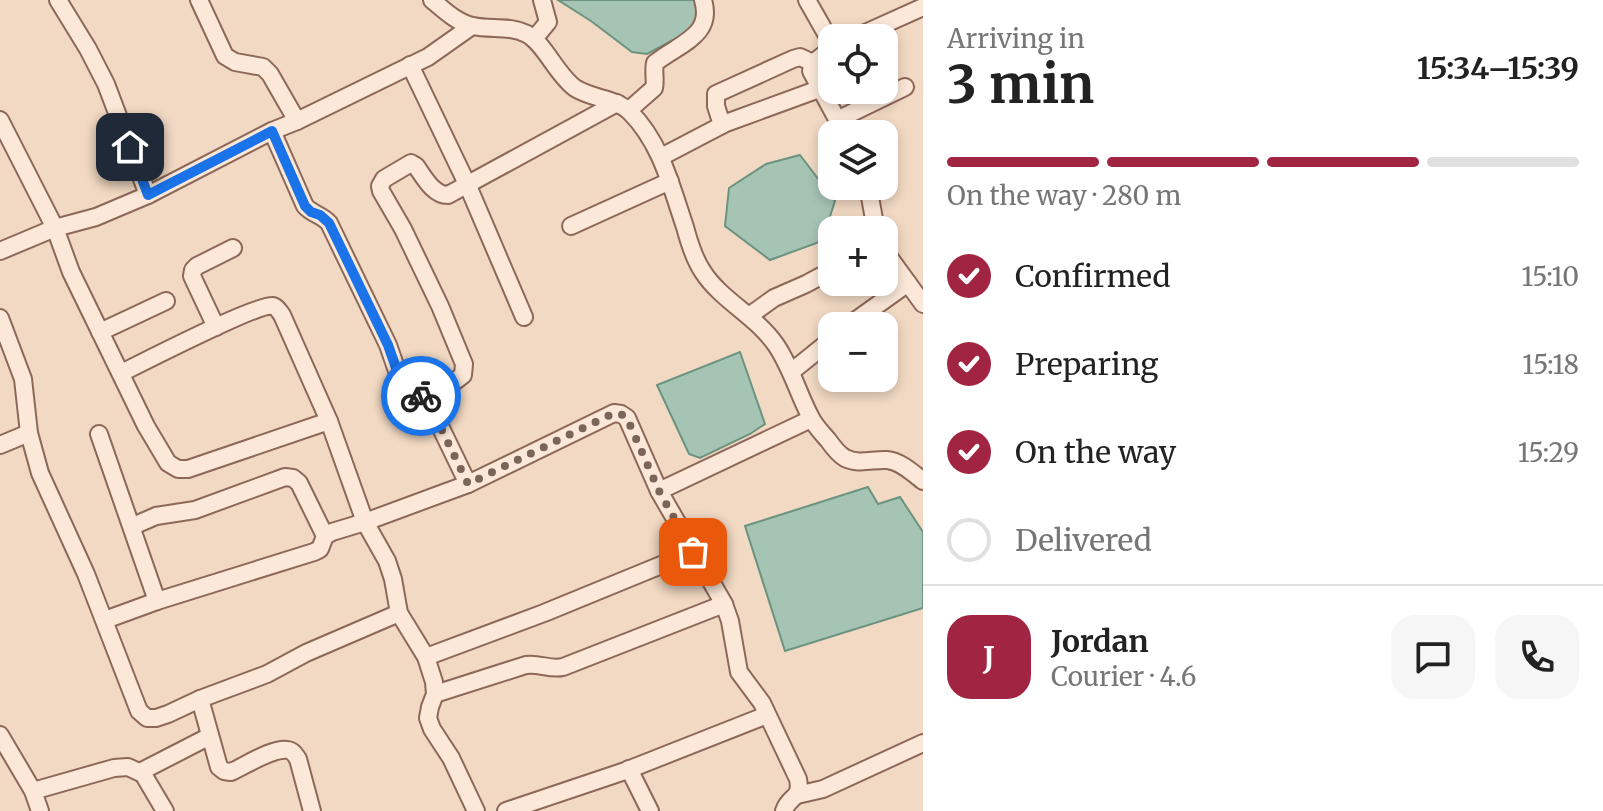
<!DOCTYPE html>
<meta charset="utf-8">
<style>
:root{--surface:#fff;--page:#f6f6f6;--text:#222;--muted:#767676;--line:#e0e0e0;--accent:#a12442}
body{margin:0;font-family:Merriweather,serif;background:var(--page);color:var(--text);height:100vh;display:flex;flex-direction:column;font-size:30px;white-space:nowrap}
*{box-sizing:border-box;margin:0}
p{font-size:26px;color:var(--muted)}
.icon{flex:none;width:44px;height:44px;fill:none;stroke:currentColor;stroke-width:2;stroke-linecap:round;stroke-linejoin:round}
.map{position:relative;flex:1;overflow:hidden}
.details{display:flex;flex-direction:column;background:var(--surface);width:680px}
.details>*{flex:none}
.controls{position:absolute;left:818px;top:24px;display:grid;gap:16px}
.controls a{display:grid;place-items:center;width:80px;height:80px;border-radius:16px;background:var(--surface);box-shadow:0 4px 12px #0003;font-size:40px}
.pin{position:absolute;display:grid;place-items:center;width:68px;height:68px;color:#fff;margin:-34px;border-radius:16px;box-shadow:0 4px 12px #0006}
.courier{position:absolute;display:grid;place-items:center;width:80px;height:80px;margin:-40px;border:6px solid #1a73e8;border-radius:50%;background:#fff;color:#222;box-shadow:0 2px 10px #0007}
.overview em{font-style:normal;font-weight:700}
.overview div{display:flex;flex-direction:column-reverse}
.overview{display:flex;align-items:center;justify-content:space-between;height:136px;padding:0 24px}
h1{font-size:52px;font-weight:700;line-height:60px}
.bar{display:grid;grid-template-columns:repeat(4,1fr);gap:12px 8px;align-content:center;height:96px;padding:0 24px}
.bar i{height:10px;border-radius:6px;background:var(--line)}
.bar .on{background:var(--accent)}
.bar p{grid-column:span 4}
.line{display:flex;align-items:center;gap:20px;padding:0 24px;border-top:2px solid var(--line)}
.line div{flex:1}
.round{display:grid;place-items:center;flex:none;width:84px;height:84px;border-radius:24px;background:var(--page)}
ol{padding:0 24px;list-style:none}
li{display:flex;align-items:center;gap:24px;height:88px}
li p{margin-inline-start:auto}
li .icon{padding:8px;border-radius:50%;background:var(--accent);color:#fff;stroke-width:4}
li:last-child{color:var(--muted)}
li i{width:44px;height:44px;border:4px solid var(--line);border-radius:50%}
main{display:flex;flex:1;min-height:0}
.map>svg:first-child{display:block}
</style>
<main>
<div class="map">
<svg width="923" height="811" viewBox="0 0 923 811">
<rect width="100%" height="100%" fill="#f1d9c3"/>
<g fill="#a6c4b4" stroke="#6b9380" stroke-width="2">
<polygon points="558,0 694,0 700,11 690,31 647,54 632,52 591,21"/>
<polygon points="800,155 835,201 822,241 770,260 725,226 729,188 766,164"/>
<polygon points="740,352 765,424 750,434 700,458 689,454 657,385"/>
<polygon points="868,487 878,504 900,497 923,532 923,608 785,651 745,526"/>
</g>
<g fill="none" stroke-linecap="round" stroke-linejoin="round">
<g stroke="#8d6858" stroke-width="20">
<g id="minor">
<polyline points="58,0 88,49 106,84 148,195"/>
<polyline points="199,0 225,56 235,62 263,67 270,74 297,121"/>
<path d="M432 0C444 10 457 23 473 26 491 30 509 25 527 34 545 44 556 74 575 88 592 99 616 98 630 112 661 143 671 186 685 227 689 242 694 259 703 272 721 300 756 316 776 345 791 367 798 393 810 416 814 425 822 433 828 440 833 447 838 454 845 458 859 465 873 459 887 460 900 461 913 473 923 481"/>
<polyline points="807,0 832,44"/>
<polyline points="854,38 923,7"/>
<polyline points="534,39 548,22 542,0"/>
<polyline points="832,48 813,63 811,71 845,134"/>
<polyline points="410,65 468,186 524,317"/>
<path d="M629 110 654 88C656 80 653 72 655 63 678 44 714 36 703 0"/>
<polyline points="0,120 55,228 71,272 146,426 168,463 178,469 188,469 329,421"/>
<polyline points="837,120 905,87"/>
<polyline points="722,125 716,106 716,94 793,59 800,57 813,63"/>
<path d="M272 131 305 206C312 214 322 215 329 223L388 345 403 388 408 396C425 400 450 386 463 375L464 364 440 306 403 229 381 191 380 186 384 179 411 163 416 166C424 177 433 195 448 195L617 103"/>
<polyline points="661,157 726,123 819,89"/>
<polyline points="868,186 874,219 874,230"/>
<polyline points="571,226 670,181"/>
<polyline points="884,250 923,304"/>
<polyline points="0,251 55,228 96,217 148,195 272,131 297,121 428,57 472,26"/>
<polyline points="749,316 774,298 806,284 832,270"/>
<polyline points="0,318 23,379 29,433 40,473 86,574 139,711 147,718 156,718 168,714 200,699 267,674 306,653 399,613"/>
<polyline points="848,326 908,283"/>
<polyline points="216,327 192,276 193,270 197,266 233,248"/>
<polyline points="100,332 166,301"/>
<polyline points="791,372 832,339"/>
<path d="M121 373C142 363 258 303 273 306 277 307 279 311 282 315L329 421 365 522 387 561 393 579 399 613 426 657 434 682 435 694 430 707 428 718 432 729 451 758 476 811"/>
<polyline points="425,395 468,484"/>
<polyline points="99,434 157,601"/>
<polyline points="0,445 29,433"/>
<polyline points="659,491 811,419"/>
<polyline points="133,526 156,516 195,510 285,477 293,478 299,483 325,536"/>
<path d="M105 620 157 601 314 552 320 549 325 536 332 532 365 522 468 484 614 413 621 414 627 418 659 491 724 604 730 621 739 672 762 703 798 779C802 800 789 795 784 811"/>
<polyline points="426,657 544,613 693,552"/>
<path d="M435 694 526 665C539 663 550 670 563 667L724 604"/>
<path d="M200 699 219 767 224 771 231 772C245 766 273 747 288 750 294 751 295 755 298 759L312 811"/>
<polyline points="0,735 33,791 40,811"/>
<polyline points="629,769 650,811"/>
<polyline points="140,772 210,736"/>
<polyline points="33,791 114,768 128,767 143,774 165,811"/>
<polyline points="797,795 823,789 923,743"/>
<polyline points="506,811 625,771 767,715"/>
</g>
</g>
<use href="#minor" stroke="#fbe8d8" stroke-width="16"/>
</g>
<g fill="none" stroke-linecap="round" stroke-linejoin="round">
<polyline stroke="#7b6458" stroke-width="8" stroke-dasharray="0 14.4" points="421,396 425,395 468,484 614,413 621,414 627,418 659,491 693,552"/>
<polyline stroke="#1a73e8" stroke-width="10" points="130,147 148,195 272,131 305,206 311,212 320,215 329,223 388,345 403,388 408,396 415,398 421,396"/>
</g>
</svg>
<div class="controls">
<a><svg class="icon" aria-label="locate" viewBox="0 0 24 24"><circle cx="12" cy="12" r="6"/><path d="M12 2v4M12 18v4M2 12h4M18 12h4"/></svg></a>
<a><svg class="icon" aria-label="layers" viewBox="0 0 24 24"><path d="M12 4l9 5-9 5-9-5zM3 14l9 5 9-5"/></svg></a>
<a>+</a>
<a>−</a>
</div>
<div class="pin" style="left:693px;top:552px;background:#ea580c"><svg class="icon" aria-label="bag" viewBox="0 0 24 24"><path d="M5 8h14l-1 12H6zM9 8a3 3 0 0 1 6 0"/></svg></div>
<div class="pin" style="left:130px;top:147px;background:#1f2937"><svg class="icon" aria-label="home" viewBox="0 0 24 24"><path d="M3 11l9-7 9 7M6 9v11h12V9"/></svg></div>
<div class="courier" style="left:421px;top:396px"><svg class="icon" aria-label="bike" viewBox="0 0 24 24"><circle cx="6" cy="16" r="4"/><circle cx="18" cy="16" r="4"/><path d="M6 16l4-8h5l3 8M10 8l3 8H6M13 5h3"/></svg></div>
</div>
<section class="details">
<div class="overview"><div><h1>3 min</h1><p>Arriving in</p></div><em>15:34–15:39</em></div>
<div class="bar"><i class="on"></i><i class="on"></i><i class="on"></i><i></i><p>On the way · 280 m</p></div>
<ol>
<li><svg class="icon" aria-label="check" viewBox="0 0 24 24"><path d="M5 12l5 5 9-10"/></svg>Confirmed<p>15:10</p></li>
<li><svg class="icon" aria-label="check" viewBox="0 0 24 24"><path d="M5 12l5 5 9-10"/></svg>Preparing<p>15:18</p></li>
<li><svg class="icon" aria-label="check" viewBox="0 0 24 24"><path d="M5 12l5 5 9-10"/></svg>On the way<p>15:29</p></li>
<li><i></i>Delivered</li>
</ol>
<div class="line" style="height:144px"><b class="round" style="background:var(--accent);color:#fff">J</b><div><b>Jordan</b><p>Courier · 4.6</p></div><a class="round"><svg class="icon" aria-label="chat" viewBox="0 0 24 24"><path d="M4 5h16v11H9l-5 4z"/></svg></a><a class="round"><svg class="icon" aria-label="phone" viewBox="0 0 24 24"><path d="M5 4h4l2 5-3 2q2 4 5 5l2-3 5 2v4C11 20 4 13 5 4z"/></svg></a></div>
</section>
</main>
